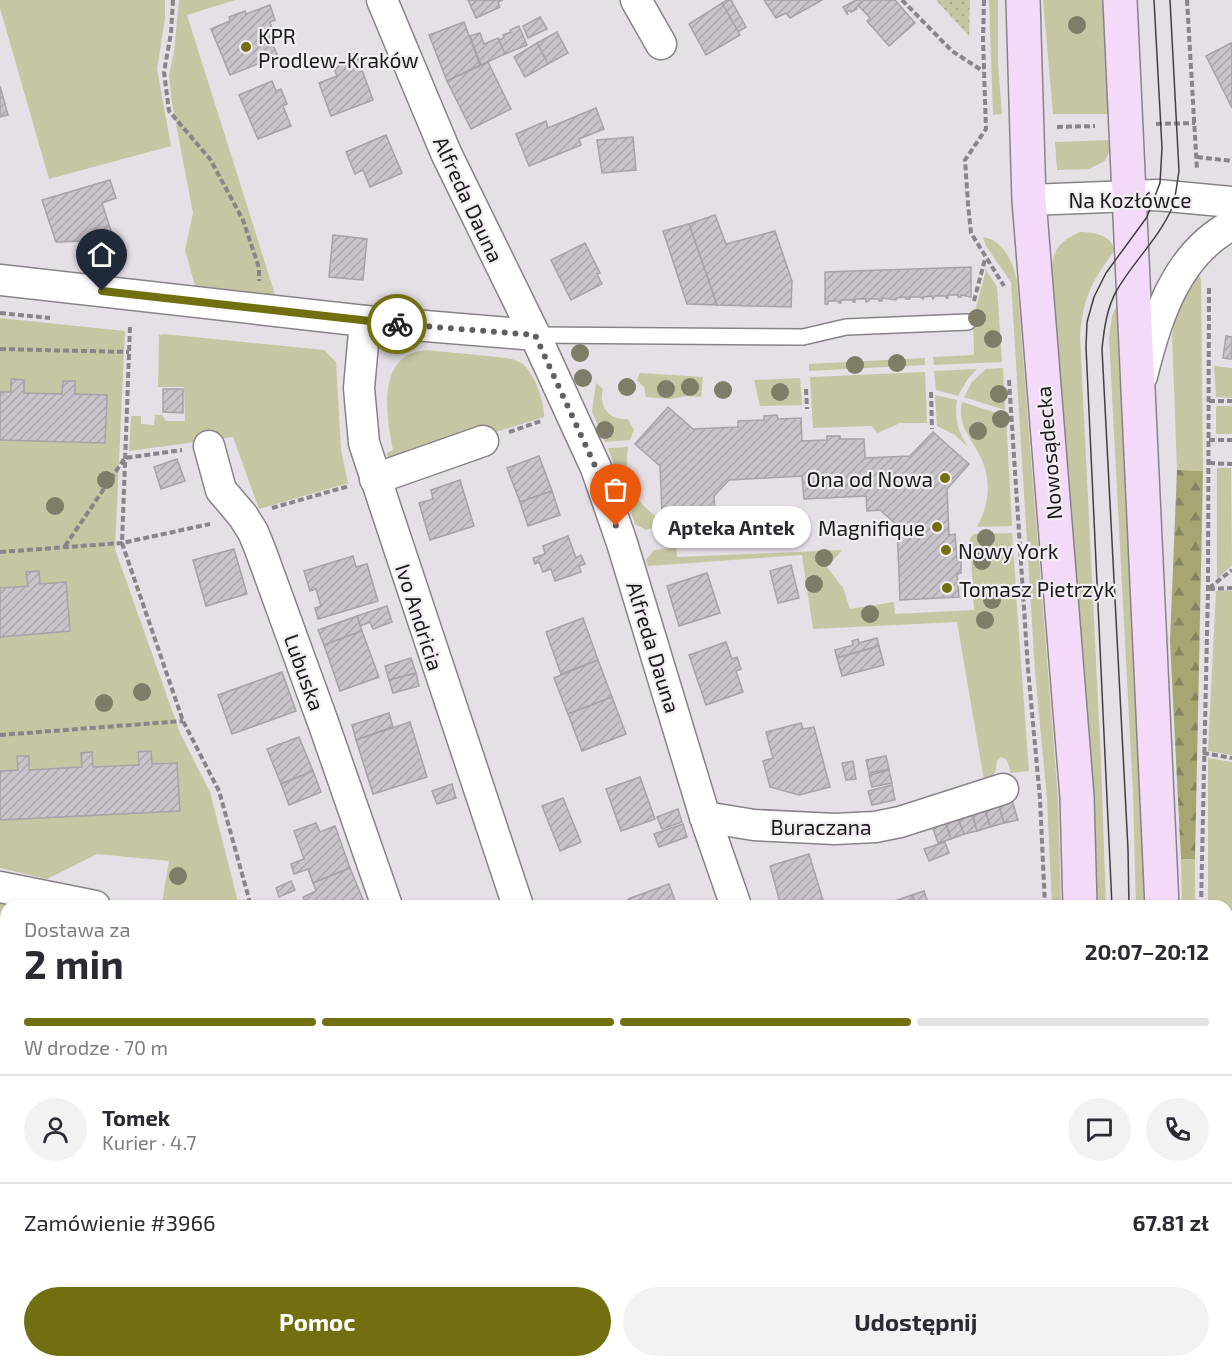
<!DOCTYPE html>
<html lang="pl">
<meta charset="utf-8">
<style>
:root{--surface:#fff;--page:#f2f2f3;--text:#2b2b33;--muted:#7c7c81;--line:#e1e1e2;--accent:#726f10}
body{margin:0;font-family:"Exo 2",sans-serif;background:var(--page);color:var(--text);height:100vh;display:flex;flex-direction:column;font-size:22px;white-space:nowrap}
*{box-sizing:border-box;margin:0}
p{font-size:20px;color:var(--muted)}
.icon{flex:none;width:33px;height:33px;fill:none;stroke:currentColor;stroke-width:2;stroke-linecap:round;stroke-linejoin:round}
.map{position:relative;flex:1;overflow:hidden}
.sheet{position:absolute;left:0px;top:900px;width:1233px;height:468px;display:flex;flex-direction:column;background:var(--surface);border-radius:18px 18px 0 0;box-shadow:0 2px 4px #0004}
.sheet>*{flex:none}
.pin{position:absolute;display:grid;place-items:center;width:51px;height:51px;color:#fff;margin:-62px -26px;border-radius:50% 50% 50% 0;rotate:-45deg;box-shadow:0 0 6px #0007}
.pin .icon{rotate:45deg}
.courier{position:absolute;display:grid;place-items:center;width:60px;height:60px;margin:-30px;border:4px solid #726f10;border-radius:50%;background:#fff;color:#222;box-shadow:0 2px 8px #0007}
.bubble{position:absolute;height:42px;border-radius:21px;background:var(--surface);box-shadow:0 2px 4px #0004;font-size:20px;font-weight:700;line-height:42px;text-align:center}
.headline em{font-style:normal;font-weight:700}
.headline div{display:flex;flex-direction:column-reverse}
.headline{display:flex;align-items:center;justify-content:space-between;height:102px;padding:0 24px}
h1{font-size:39px;font-weight:700;line-height:45px}
.bar{display:grid;grid-template-columns:repeat(4,1fr);gap:9px 6px;align-content:center;height:72px;padding:0 24px}
.bar i{height:8px;border-radius:4px;background:var(--line)}
.bar .selected{background:var(--accent)}
.bar p{grid-column:span 4}
.line{display:flex;align-items:center;gap:15px;padding:0 24px;border-top:2px solid var(--line)}
.line div{flex:1}
.round{display:grid;place-items:center;flex:none;width:63px;height:63px;border-radius:32px;background:var(--page)}
.button{display:flex;gap:12px;margin-top:auto;padding:12px 24px}
.button a{flex:1;height:69px;border-radius:36px;background:var(--accent);color:#fff;font-size:24px;font-weight:700;line-height:69px;text-align:center}
.button a+a{background:var(--page);color:var(--text)}
.map>svg:first-child{display:block}
</style>
<div class="map">
<svg width="1232" height="1368" viewBox="0 0 1232 1368">
<defs>
<pattern id="forest-firs" width="22" height="20" patternUnits="userSpaceOnUse" patternTransform="scale(1.5)"><rect width="22" height="20" fill="#a6a673"/><path d="M5 1l3.5 6h-7zM16 11l3.5 6h-7z" fill="#86865e"/></pattern>
<pattern id="garden-dots" width="8" height="8" patternUnits="userSpaceOnUse" patternTransform="scale(1.5)"><rect width="8" height="8" fill="#c6c6a2"/><path d="M2 2h.1M6 6h.1" fill="none" stroke="#aaaa8b" stroke-width="1.8" stroke-linecap="round"/></pattern>
<pattern id="building-hatch" width="6" height="6" patternUnits="userSpaceOnUse" patternTransform="scale(1.5)"><rect width="6" height="6" fill="#c9c3ca"/><path d="M-1 1l2-2M0 6l6-6M5 7l2-2" fill="none" stroke="#aca7ad"/></pattern>
</defs>
<rect width="100%" height="100%" fill="#e5dfe6"/>
<g fill="#c6c6a2">
<polygon points="0,0 165,0 165,19 157,69 171,146 49,179 0,8"/>
<polygon points="179,0 235,0 187,15 277,301 196,289 185,250 193,213 172,103 169,75 174,51"/>
<polygon points="989,0 998,0 998,65 1002,114 993,115"/>
<polygon points="1043,0 1103,0 1108,114 1053,114"/>
<polygon points="1111,140 1110,150 1105,161 1089,169 1057,170 1055,142"/>
<path d="M1080 232C1095 232 1110 235 1115 250 1092 281 1083 297 1080 337L1101 762 1106 906H1096L1095 827 1091 761 1051 279C1051 253 1057 242 1080 232Z"/>
<path d="M983 237C1004 240 1014 264 1017 282L1058 798 1061 906H1052L1047 799 1035 672 1011 282 986 246Z"/>
<polygon points="986,270 997,287 1002,362 934,365 933,357 974,355 973,319"/>
<polygon points="1198,273 1201,279 1203,471 1177,470 1172,336 1179,303"/>
<polygon points="1118,302 1147,906 1136,906 1133,794 1109,338 1112,316"/>
<polygon points="0,318 125,331 115,549 180,733 210,792 239,906 162,903 169,861 97,854 47,879 0,868"/>
<polygon points="164,334 324,350 336,362 341,450 348,483 259,509 233,437 129,451 131,416 141,416 141,424 154,425 155,415 162,415 166,421 185,421 184,387 158,387 159,335"/>
<path d="M426 350 507 358C514 360 520 361 525 366 535 376 545 403 544 417L390 465 387 453 393 450C386 415 376 354 426 350Z"/>
<polygon points="925,358 925,365 809,371 809,364"/>
<polygon points="1214,366 1232,368 1232,398 1216,397"/>
<polygon points="1003,368 1005,410 964,397 972,382 986,369"/>
<polygon points="977,369 967,380 958,396 936,390 934,371"/>
<polygon points="925,372 927,423 900,423 877,433 872,426 813,428 810,377"/>
<polygon points="640,373 703,377 701,397 687,396 669,399 646,397 644,387 637,380"/>
<polygon points="800,378 802,405 760,406 754,380"/>
<path d="M596 383 603 389C598 406 609 421 628 419L634 430 630 440 605 442 592 411Z"/>
<path d="M935 395 957 400C954 418 958 432 968 447L955 435 937 426Z"/>
<path d="M962 402 1006 416 1012 526 977 527C990 504 992 478 979 454 970 436 957 425 962 402Z"/>
<rect x="1216" y="406" width="16" height="28"/>
<path d="M628 447C622 483 639 511 672 525L657 526 646 530 635 524 608 448Z"/>
<polygon points="1217,468 1231,468 1232,565 1217,579"/>
<polygon points="1012,533 1016,588 973,590 970,539 974,534"/>
<polygon points="676,547 677,557 842,550 827,567 843,588 850,609 894,602 895,614 974,610 973,596 1016,594 1029,771 1011,773 1007,760 1001,757 997,760 996,770 990,782 984,780 957,622 813,629 802,555 648,566 646,560 654,550"/>
<polygon points="1222,590 1232,591 1232,755 1208,751 1216,591"/>
<polygon points="1208,758 1232,762 1232,928 1227,927 1227,906 1208,906"/>
<polygon points="1181,859 1195,859 1195,906 1182,906"/>
<polygon points="0,898 35,906 6,906 6,1272 0,1270"/>
<polygon points="1227,935 1232,936 1232,1095 1227,1094"/>
<polygon points="1232,1102 1232,1248 1227,1247 1227,1105"/>
<polygon points="1227,1260 1232,1260 1232,1368 1215,1368 1215,1362 1227,1362"/>
<polygon points="560,1362 647,1362 649,1368 570,1368"/>
</g>
<polygon fill="url(#forest-firs)" points="1177,470 1203,471 1195,859 1181,859 1170,641"/>
<polygon fill="url(#garden-dots)" points="936,0 970,0 969,36"/>
<g fill="url(#building-hatch)" stroke="#a7a1a8" stroke-width="1.5">
<polygon points="468,0 503,0 498,2 500,7 476,18"/>
<polygon points="727,0 731,0 746,27 738,32 722,3"/>
<polygon points="764,0 822,0 790,18 786,13 776,18"/>
<polygon points="856,0 860,0 862,2 856,8 857,9 851,12 850,10 847,12 848,15 843,7"/>
<polygon points="864,0 895,0 915,23 889,46 867,21 870,18 858,5"/>
<polygon points="722,3 740,35 706,55 689,24"/>
<polygon points="270,5 275,20 270,22 274,37 270,38 278,56 230,75 211,29 230,21 229,17 245,11 246,14"/>
<polygon points="540,17 547,29 528,38 523,26"/>
<polygon points="464,22 480,65 447,81 429,35"/>
<polygon points="519,26 527,45 505,54 498,40 504,38 503,35 511,32 510,30"/>
<polygon points="557,32 568,53 548,64 537,43"/>
<polygon points="480,33 484,44 498,38 505,54 481,65 470,36"/>
<polygon points="537,43 548,64 525,77 514,57"/>
<polygon points="1231,43 1232,45 1232,108 1206,56"/>
<polygon points="357,56 373,100 331,116 319,83 337,76 333,65"/>
<polygon points="488,62 511,109 471,129 447,81"/>
<polygon points="272,81 276,91 281,89 287,104 283,106 291,126 258,139 239,95"/>
<polygon points="0,86 8,115 0,117"/>
<polygon points="596,108 604,129 579,139 581,145 529,166 516,134 546,121 548,128"/>
<polygon points="386,135 402,173 370,187 363,170 355,174 346,152"/>
<polygon points="633,137 636,170 602,173 597,140"/>
<polygon points="110,180 116,198 102,203 114,240 56,242 42,200"/>
<polygon points="715,215 726,244 775,231 792,281 791,307 717,305 689,224"/>
<polygon points="689,224 717,305 687,304 663,231"/>
<polygon points="333,235 367,239 363,280 329,277"/>
<polygon points="585,243 600,273 597,274 602,284 571,300 551,260"/>
<polygon points="971,267 971,297 961,295 961,297 958,297 958,295 948,295 948,298 946,298 946,296 935,296 933,299 932,296 923,297 923,299 920,297 910,297 910,299 906,299 906,297 896,298 896,300 882,298 882,301 879,301 879,299 869,299 869,301 866,302 866,299 855,299 855,302 853,302 853,300 841,300 841,303 839,303 839,301 828,301 828,304 825,304 825,272"/>
<polygon points="1226,336 1232,337 1232,359 1223,358"/>
<polygon points="11,379 24,380 24,393 62,394 63,381 75,381 75,394 107,395 105,443 0,440 0,392 11,392"/>
<polygon points="163,389 183,389 183,413 163,412"/>
<polygon points="668,407 693,429 738,427 738,421 764,420 764,416 777,415 778,419 801,418 802,441 827,440 827,436 840,436 840,439 864,439 865,458 910,456 933,432 969,464 947,489 949,535 955,534 957,560 961,559 961,573 957,574 959,597 900,600 897,525 880,510 867,511 866,496 804,499 802,476 729,480 714,496 715,510 662,513 660,466 635,444"/>
<polygon points="539,456 552,491 520,502 507,468"/>
<polygon points="177,459 185,481 161,489 154,467"/>
<polygon points="460,480 474,526 430,540 419,503 433,499 431,490"/>
<polygon points="552,491 560,515 528,526 520,502"/>
<polygon points="568,536 576,558 581,555 585,564 579,566 581,572 555,581 551,569 543,572 539,562 535,564 533,558 545,554 543,546"/>
<polygon points="234,549 247,594 206,606 193,560"/>
<polygon points="353,556 356,567 367,564 378,601 318,619 315,608 321,606 316,589 310,591 304,571"/>
<polygon points="791,565 799,598 778,603 770,571"/>
<polygon points="39,571 40,584 66,582 70,631 0,637 0,588 28,586 26,572"/>
<polygon points="707,573 720,613 679,626 667,586"/>
<polygon points="387,606 392,622 373,629 370,622 360,626 357,616"/>
<polygon points="357,616 362,631 324,645 318,630"/>
<polygon points="583,618 598,660 561,674 546,632"/>
<polygon points="362,631 379,677 340,691 324,645"/>
<polygon points="877,638 879,646 837,658 835,650 853,645 852,641 858,639 859,643"/>
<polygon points="726,642 732,659 737,657 741,669 736,671 743,692 706,705 689,655"/>
<polygon points="879,646 884,665 842,676 837,658"/>
<polygon points="411,658 416,673 389,680 385,666"/>
<polygon points="598,660 612,697 568,714 554,678"/>
<polygon points="282,672 296,711 232,734 218,695"/>
<polygon points="416,673 419,686 393,693 389,680"/>
<polygon points="612,697 626,734 582,751 568,714"/>
<polygon points="389,713 393,727 356,740 352,725"/>
<polygon points="410,722 427,777 373,794 356,740"/>
<polygon points="801,723 803,729 814,727 830,787 799,795 770,787 763,761 773,758 766,732"/>
<polygon points="299,737 313,771 281,784 267,749"/>
<polygon points="151,751 152,764 177,763 180,811 0,820 0,771 18,770 17,756 29,756 29,770 82,767 81,753 92,752 93,767 139,765 138,752"/>
<polygon points="886,756 889,769 869,773 866,760"/>
<polygon points="853,761 856,779 846,780 842,763"/>
<polygon points="889,770 892,783 872,787 869,775"/>
<polygon points="313,771 321,792 289,805 281,784"/>
<polygon points="640,777 655,819 621,831 606,789"/>
<polygon points="452,784 456,798 437,804 432,791"/>
<polygon points="892,785 895,800 872,805 868,791"/>
<polygon points="563,798 581,842 560,851 542,806"/>
<polygon points="1012,800 1018,820 1004,823 998,804"/>
<polygon points="998,803 1004,823 990,827 984,806"/>
<polygon points="984,806 990,827 977,831 971,810"/>
<polygon points="678,809 682,822 662,829 657,817"/>
<polygon points="971,810 977,831 964,834 956,814"/>
<polygon points="956,814 964,834 951,839 944,819"/>
<polygon points="944,819 951,839 938,843 931,823"/>
<polygon points="316,823 320,832 335,826 350,868 313,883 308,869 294,874 291,864 304,859 294,831"/>
<polygon points="683,824 687,837 659,847 654,834"/>
<polygon points="945,842 949,853 929,861 924,849"/>
<polygon points="809,854 823,900 804,906 781,906 770,866"/>
<polygon points="350,868 364,902 354,906 307,906 303,897 316,891 313,883"/>
<polygon points="291,881 295,890 279,897 276,888"/>
<polygon points="669,884 677,906 630,906 628,899"/>
<polygon points="924,891 929,906 916,906 912,895"/>
<polygon points="912,895 916,906 880,906"/>
<polygon points="208,1362 270,1362 267,1368 220,1368"/>
<polygon points="399,1362 545,1362 556,1368 395,1368"/>
</g>
<g fill="none" stroke-linecap="round" stroke-linejoin="round">
<g stroke="#888389" stroke-width="18">
<polyline id="service" points="535,335 803,337 846,327 968,322"/>
</g>
<g stroke="#888389" stroke-width="33">
<g id="minor">
<polyline points="382,0 446,153 535,335 596,468 622,543 705,817 736,906"/>
<polyline points="636,0 661,44"/>
<polyline points="1029,200 1157,195 1232,202"/>
<polyline points="0,280 365,321 535,335"/>
<polyline points="365,321 359,388 364,443 518,906"/>
<path d="M1142 376C1156 319 1176 254 1232 225"/>
<polyline points="209,446 221,490 243,516 253,532 260,549 324,725 387,906"/>
<polyline points="375,479 483,441"/>
<polyline points="705,817 754,825 835,829 875,827 900,822 1003,789"/>
<polyline points="0,887 95,906"/>
<polyline points="0,1319 6,1320"/>
<polyline points="85,1362 96,1368"/>
<polyline points="674,1362 676,1368"/>
<polyline points="881,1368 888,1365 911,1368"/>
<polyline points="941,1368 1083,1364"/>
</g>
</g>
<g stroke="#888389" stroke-width="36">
<g id="secondary">
<polyline points="1023,0 1029,200 1077,797 1080,906"/>
<polyline points="1120,0 1162,906"/>
<polyline points="1176,1362 1176,1368"/>
<polyline points="1083,1368 1083,1362"/>
</g>
</g>
<g stroke="#888489" stroke-width="4" stroke-dasharray="6 3" stroke-linecap="butt">
<polyline points="173,0 171,33 164,72 169,111 210,159 243,220 259,268 259,281"/>
<polyline points="902,0 952,51 983,71"/>
<polyline points="984,0 983,39 986,129 965,160 968,204 971,233 1004,286"/>
<polyline points="1187,0 1197,170"/>
<polyline points="1156,124 1195,123"/>
<polyline points="1057,127 1095,126"/>
<polyline points="1197,157 1232,161"/>
<polyline points="974,301 985,259"/>
<polyline points="0,313 50,318"/>
<polyline points="130,327 122,543 183,721 219,791 251,906"/>
<polyline points="0,349 129,352"/>
<polyline points="1009,380 1028,669 1040,799 1045,906"/>
<polyline points="806,389 807,409"/>
<polyline points="931,392 932,429"/>
<polyline points="1209,401 1232,401"/>
<polyline points="509,432 541,421"/>
<polyline points="1209,440 1232,440"/>
<polyline points="1209,463 1232,464"/>
<polyline points="272,508 349,486"/>
<polyline points="65,546 125,458 182,450"/>
<polyline points="0,552 122,543 210,524"/>
<polyline points="1209,588 1232,570"/>
<polyline points="1209,589 1232,588"/>
<polyline points="0,735 183,721"/>
<polyline points="1203,753 1232,758"/>
<polyline points="1201,906 1208,589 1209,286"/>
<polyline points="1227,932 1232,933"/>
<polyline points="1227,1100 1232,1100"/>
<polyline points="1227,1254 1232,1256"/>
<polyline points="0,1279 6,1281"/>
<polyline points="41,1362 53,1368"/>
<polyline points="171,1362 181,1368"/>
<polyline points="20,1368 21,1362"/>
</g>
<use href="#service" stroke="#fff" stroke-width="15"/>
<use href="#minor" stroke="#fff" stroke-width="30"/>
<use href="#secondary" stroke="#f4daf9" stroke-width="33"/>
<g stroke="#434044" stroke-width="1.5">
<polyline points="1112,906 1086,347 1087,322 1094,297 1106,273 1147,217 1160,183 1162,148 1154,0"/>
<path d="M1129 906 1128 849 1102 349C1104 329 1107 307 1117 290 1133 262 1159 238 1172 208 1176 196 1177 183 1179 171L1170 0"/>
<polyline points="1120,1362 1120,1368"/>
<polyline points="1139,1362 1139,1368"/>
</g>
</g>
<g fill="#7f7c68">
<circle cx="1077" cy="25" r="9"/>
<circle cx="977" cy="318" r="9"/>
<circle cx="993" cy="339" r="9"/>
<circle cx="580" cy="353" r="9"/>
<circle cx="897" cy="363" r="9"/>
<circle cx="855" cy="365" r="9"/>
<circle cx="583" cy="378" r="9"/>
<circle cx="627" cy="387" r="9"/>
<circle cx="690" cy="387" r="9"/>
<circle cx="666" cy="389" r="9"/>
<circle cx="723" cy="390" r="9"/>
<circle cx="780" cy="392" r="9"/>
<circle cx="999" cy="394" r="9"/>
<circle cx="1001" cy="419" r="9"/>
<circle cx="605" cy="430" r="9"/>
<circle cx="978" cy="431" r="9"/>
<circle cx="106" cy="480" r="9"/>
<circle cx="55" cy="506" r="9"/>
<circle cx="986" cy="538" r="9"/>
<circle cx="824" cy="558" r="9"/>
<circle cx="982" cy="561" r="9"/>
<circle cx="814" cy="584" r="9"/>
<circle cx="992" cy="600" r="9"/>
<circle cx="870" cy="614" r="9"/>
<circle cx="985" cy="620" r="9"/>
<circle cx="142" cy="692" r="9"/>
<circle cx="104" cy="703" r="9"/>
<circle cx="178" cy="876" r="9"/>
</g>
<g fill="none" stroke-linecap="round" stroke-linejoin="round">
<polyline stroke="#625f63" stroke-width="6" stroke-dasharray="0 10.8" points="397,324 535,335 596,468 616,526"/>
<polyline stroke="#726f10" stroke-width="8" points="102,291 397,324"/>
</g>
<g fill="#726f10" stroke="#f2ecf3" stroke-width="2">
<circle cx="246" cy="47" r="6"/>
<circle cx="945" cy="478" r="6"/>
<circle cx="937" cy="527" r="6"/>
<circle cx="946" cy="550" r="6"/>
<circle cx="947" cy="588" r="6"/>
</g>
<g text-anchor="middle" dominant-baseline="central" stroke-width="4.5" stroke-linejoin="round" paint-order="stroke">
<g font-size="21" fill="#1c1a1d" stroke="#f2ecf3" text-anchor="start">
<text x="258" y="35">KPR<tspan x="258" dy="24">Prodlew-Kraków</tspan></text>
<text x="933" y="478" text-anchor="end">Ona od Nowa</text>
<text x="925" y="527" text-anchor="end">Magnifique</text>
<text x="958" y="550">Nowy York</text>
<text x="959" y="588">Tomasz Pietrzyk</text>
</g>
<g font-size="21" fill="#1c1a1d" stroke="#f2ecf3">
<text transform="translate(469 199) rotate(65)">Alfreda Dauna</text>
<text x="1130" y="199">Na Kozłówce</text>
<text transform="translate(1048 453) rotate(-95)">Nowosądecka</text>
<text transform="translate(420 617) rotate(72)">Ivo Andricia</text>
<text transform="translate(654 647) rotate(73)">Alfreda Dauna</text>
<text transform="translate(305 672) rotate(70)">Lubuska</text>
<text x="821" y="826">Buraczana</text>
</g>
</g>
</svg>
<div class="pin" style="left:616px;top:526px;background:#ea580c"><svg class="icon" aria-label="bag" viewBox="0 0 24 24"><path d="M5 8h14l-1 12H6zM9 8a3 3 0 0 1 6 0"/></svg></div>
<div class="pin" style="left:102px;top:291px;background:#1f2937"><svg class="icon" aria-label="home" viewBox="0 0 24 24"><path d="M3 11l9-7 9 7M6 9v11h12V9"/></svg></div>
<div class="courier" style="left:397px;top:324px"><svg class="icon" aria-label="bike" viewBox="0 0 24 24"><circle cx="6" cy="16" r="4"/><circle cx="18" cy="16" r="4"/><path d="M6 16l4-8h5l3 8M10 8l3 8H6M13 5h3"/></svg></div>
<div class="bubble" style="left:652px;top:506px;width:159px">Apteka Antek</div>
<section class="sheet">
<div class="headline"><div><h1>2 min</h1><p>Dostawa za</p></div><em>20:07–20:12</em></div>
<div class="bar"><i class="selected"></i><i class="selected"></i><i class="selected"></i><i></i><p>W drodze · 70 m</p></div>
<div class="line" style="height:108px"><a class="round"><svg class="icon" aria-label="person" viewBox="0 0 24 24"><circle cx="12" cy="8" r="4"/><path d="M4 21q1-7 8-7t8 7"/></svg></a><div><b>Tomek</b><p>Kurier · 4.7</p></div><a class="round"><svg class="icon" aria-label="chat" viewBox="0 0 24 24"><path d="M4 5h16v11H9l-5 4z"/></svg></a><a class="round"><svg class="icon" aria-label="phone" viewBox="0 0 24 24"><path d="M5 4h4l2 5-3 2q2 4 5 5l2-3 5 2v4C11 20 4 13 5 4z"/></svg></a></div>
<div class="line" style="height:78px"><div>Zamówienie #3966</div><b>67.81 zł</b></div>
<div class="button"><a>Pomoc</a><a>Udostępnij</a></div>
</section>
</div>
